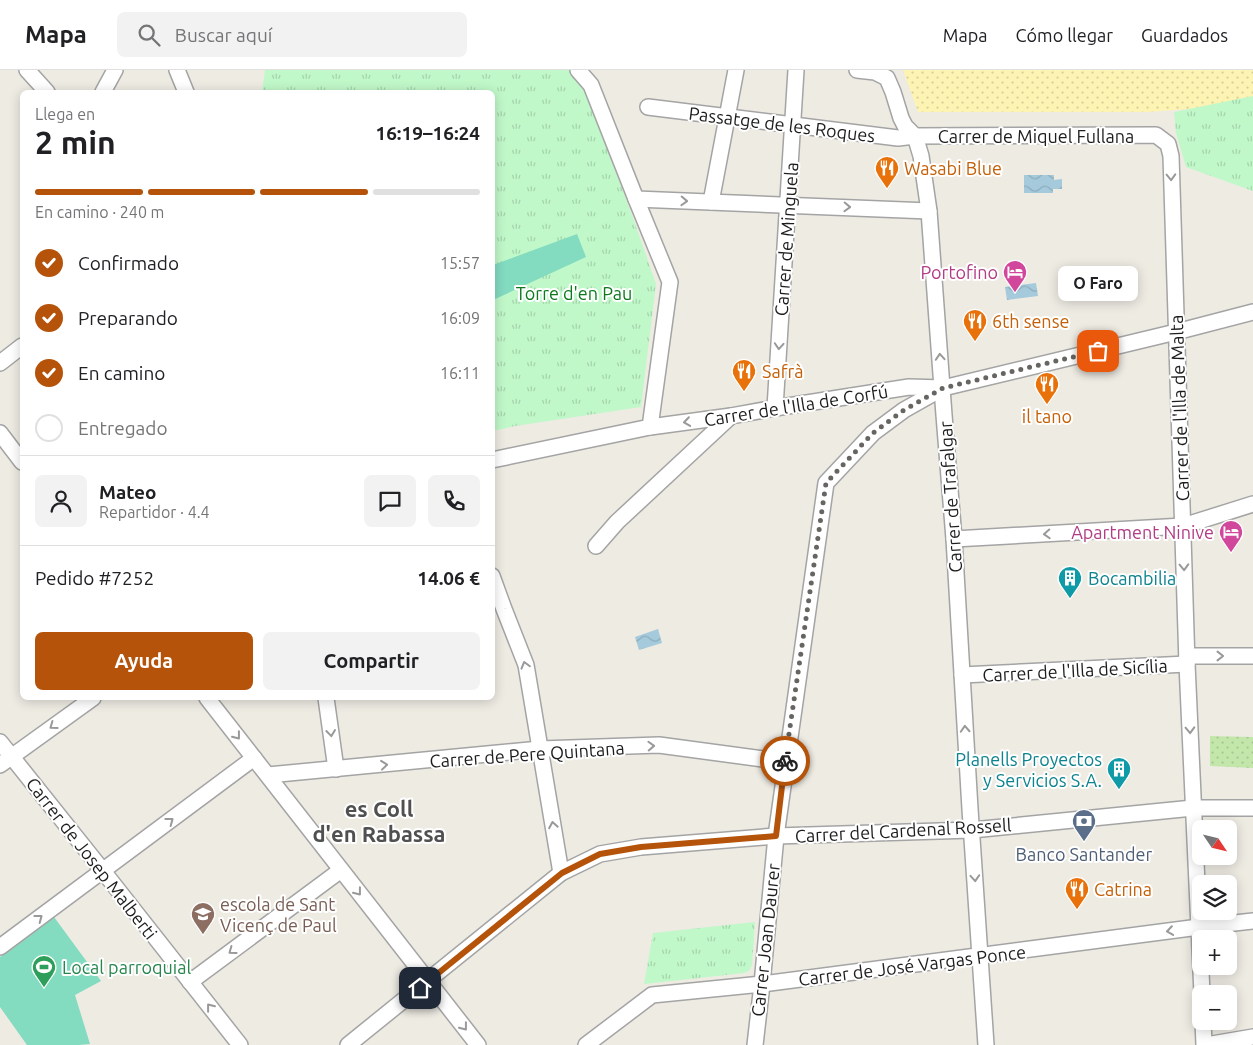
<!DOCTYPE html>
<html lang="es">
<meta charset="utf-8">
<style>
:root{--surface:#fff;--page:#f2f2f2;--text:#202124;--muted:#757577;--line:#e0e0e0;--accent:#b45309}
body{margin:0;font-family:Ubuntu,sans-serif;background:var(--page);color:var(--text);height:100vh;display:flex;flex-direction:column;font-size:19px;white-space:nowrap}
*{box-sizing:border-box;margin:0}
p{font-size:16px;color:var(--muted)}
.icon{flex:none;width:28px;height:28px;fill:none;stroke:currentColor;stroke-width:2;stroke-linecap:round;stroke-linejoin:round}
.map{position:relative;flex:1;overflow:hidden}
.details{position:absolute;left:20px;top:20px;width:475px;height:610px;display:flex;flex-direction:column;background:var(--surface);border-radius:8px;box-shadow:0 2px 12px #0003}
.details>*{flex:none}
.needle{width:32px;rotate:125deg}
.tools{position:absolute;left:1192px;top:750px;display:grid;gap:10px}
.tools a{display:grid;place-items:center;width:45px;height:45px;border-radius:8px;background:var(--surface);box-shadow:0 2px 12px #0003;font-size:25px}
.pin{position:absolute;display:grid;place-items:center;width:42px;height:42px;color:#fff;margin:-21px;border-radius:10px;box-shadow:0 2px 8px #0006}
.courier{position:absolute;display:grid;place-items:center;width:50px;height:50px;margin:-25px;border:4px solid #b45309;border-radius:50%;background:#fff;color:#222;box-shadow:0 1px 6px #0007}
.bubble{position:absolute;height:35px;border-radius:8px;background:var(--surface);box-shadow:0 2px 12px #0003;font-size:16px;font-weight:700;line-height:35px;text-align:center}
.head em{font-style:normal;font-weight:700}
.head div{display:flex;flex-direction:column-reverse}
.head{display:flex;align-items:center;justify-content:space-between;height:85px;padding:0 15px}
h1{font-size:32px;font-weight:700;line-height:38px}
.bar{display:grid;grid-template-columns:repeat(4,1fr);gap:8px 5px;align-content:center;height:60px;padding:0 15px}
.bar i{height:6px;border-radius:4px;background:var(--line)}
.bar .selected{background:var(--accent)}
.bar p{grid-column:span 4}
.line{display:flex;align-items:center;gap:12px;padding:0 15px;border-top:1px solid var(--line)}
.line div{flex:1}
.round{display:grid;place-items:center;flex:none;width:52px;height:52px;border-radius:8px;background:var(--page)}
ol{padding:0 15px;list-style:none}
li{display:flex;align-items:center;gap:15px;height:55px}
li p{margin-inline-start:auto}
li .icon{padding:5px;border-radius:50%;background:var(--accent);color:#fff;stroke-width:4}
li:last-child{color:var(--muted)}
li i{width:28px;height:28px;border:2px solid var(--line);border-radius:50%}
.action{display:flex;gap:10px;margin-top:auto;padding:10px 15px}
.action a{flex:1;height:58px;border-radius:8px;background:var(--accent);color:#fff;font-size:20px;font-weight:700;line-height:58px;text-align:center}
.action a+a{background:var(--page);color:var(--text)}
header{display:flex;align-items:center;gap:30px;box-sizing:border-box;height:70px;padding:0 25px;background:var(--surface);border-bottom:1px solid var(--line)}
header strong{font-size:24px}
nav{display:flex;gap:28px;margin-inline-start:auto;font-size:18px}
.search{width:350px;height:45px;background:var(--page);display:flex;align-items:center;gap:12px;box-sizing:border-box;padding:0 18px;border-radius:8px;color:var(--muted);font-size:19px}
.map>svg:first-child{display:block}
</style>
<header>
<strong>Mapa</strong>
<div class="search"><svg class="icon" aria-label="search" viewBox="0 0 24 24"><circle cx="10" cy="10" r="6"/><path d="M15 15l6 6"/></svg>Buscar aquí</div>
<nav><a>Mapa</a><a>Cómo llegar</a><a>Guardados</a></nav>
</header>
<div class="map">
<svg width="1253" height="975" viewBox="0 0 1253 975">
<defs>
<pattern id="sand-dots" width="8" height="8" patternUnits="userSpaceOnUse" patternTransform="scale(1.25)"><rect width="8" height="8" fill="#fdf3b2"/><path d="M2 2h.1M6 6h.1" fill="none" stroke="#d8d099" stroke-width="1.8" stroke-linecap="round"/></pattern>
<pattern id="park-tufts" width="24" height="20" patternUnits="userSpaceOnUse" patternTransform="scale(1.25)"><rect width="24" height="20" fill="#c0f8c9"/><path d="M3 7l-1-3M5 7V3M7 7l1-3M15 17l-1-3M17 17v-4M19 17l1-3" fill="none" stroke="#a5d4ac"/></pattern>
<pattern id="garden-dots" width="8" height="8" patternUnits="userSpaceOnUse" patternTransform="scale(1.25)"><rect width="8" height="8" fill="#c3e7aa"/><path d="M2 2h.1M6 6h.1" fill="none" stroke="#a7c692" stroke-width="1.8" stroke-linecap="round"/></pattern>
<pattern id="water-waves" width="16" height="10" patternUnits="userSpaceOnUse" patternTransform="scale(1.25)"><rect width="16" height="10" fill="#a4cadb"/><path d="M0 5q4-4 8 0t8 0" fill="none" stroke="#8dadbc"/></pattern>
</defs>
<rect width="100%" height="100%" fill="#eeebe3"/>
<polygon fill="url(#sand-dots)" points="903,0 1253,0 1253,33 1243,35 1148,42 918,42"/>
<g fill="url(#park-tufts)">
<polygon points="265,0 571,0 588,16 601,63 632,145 656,214 641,337 515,356 493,361 492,22 262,22"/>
<polygon points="1253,26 1253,121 1186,97 1176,63 1174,42"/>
<polygon points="755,852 752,895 749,901 744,903 644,914 653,863"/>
</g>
<polygon fill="url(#garden-dots)" points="1210,666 1253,667 1253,698 1210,696"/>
<g fill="#83dbc0">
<polygon points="577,164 586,187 493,230 493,195"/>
<polygon points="54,847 101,911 75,925 90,974 79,975 27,975 0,937 0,887"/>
</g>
<g fill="url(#water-waves)">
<polygon points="1024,105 1054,105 1054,110 1062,109 1062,119 1053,119 1053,123 1024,123"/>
<polygon points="1036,213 1038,226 1007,230 1005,217"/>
<polygon points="658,559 662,573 639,580 635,567"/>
</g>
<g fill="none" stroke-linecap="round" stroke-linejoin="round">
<g stroke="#a4a4a4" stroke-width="18">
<g id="minor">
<polyline points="27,0 47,22"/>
<polyline points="177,0 186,22"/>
<polyline points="857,0 875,2 887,8 893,22 901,48 905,56 915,66 921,86 929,141 944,345 954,469 970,739 986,975"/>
<polyline points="103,22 115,0"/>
<polyline points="648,37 898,68 915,66 1156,65 1168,74 1171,86 1187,594 1202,924"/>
<polyline points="636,129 929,141"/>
<polyline points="711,132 736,0"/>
<polyline points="0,293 22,276"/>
<polyline points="775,338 796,0"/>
<polyline points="650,357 731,346 775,338 909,317 943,318 1176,262 1253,242"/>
<polyline points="0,363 22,392"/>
<polyline points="492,390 650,357 670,212 636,129 591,15 578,0"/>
<polyline points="954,469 1183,456 1253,434"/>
<polyline points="596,476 617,452 731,346"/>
<polyline points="492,506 504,539 526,595 561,803"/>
<polyline points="1187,586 1253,586"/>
<polyline points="962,605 1187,594"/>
<polyline points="207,628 478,975"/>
<polyline points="326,628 336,699"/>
<polyline points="0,672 103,801 240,975"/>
<polyline points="0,695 93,628"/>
<polyline points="268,705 540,679 659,675 785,692"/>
<polyline points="0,877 254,688"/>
<polyline points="190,912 341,800"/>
<polyline points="1203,951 1204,975"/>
<polyline points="348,975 561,803 600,784 641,777 776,766 972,760 1193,738 1253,738"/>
<polyline points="586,975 652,925 762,914 1199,857 1253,851"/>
<polyline points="755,975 762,914 776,766 826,413 873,363 904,340 943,318"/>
<polyline points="1206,975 1253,967"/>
</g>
</g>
<use href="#minor" stroke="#fff" stroke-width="15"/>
</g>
<defs><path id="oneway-chevron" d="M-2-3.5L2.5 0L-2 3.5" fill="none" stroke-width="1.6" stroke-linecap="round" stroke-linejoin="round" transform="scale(1.25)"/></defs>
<g stroke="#999">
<use href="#oneway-chevron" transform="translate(1171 107) rotate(88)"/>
<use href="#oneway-chevron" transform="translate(684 131) rotate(2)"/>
<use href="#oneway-chevron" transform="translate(847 137) rotate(2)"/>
<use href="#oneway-chevron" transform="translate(779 276) rotate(94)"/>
<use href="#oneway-chevron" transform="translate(940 287) rotate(-94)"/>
<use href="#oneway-chevron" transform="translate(687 352) rotate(172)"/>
<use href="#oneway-chevron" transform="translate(1047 464) rotate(177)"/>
<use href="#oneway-chevron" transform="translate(1184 497) rotate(88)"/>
<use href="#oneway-chevron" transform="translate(1220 586)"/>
<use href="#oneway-chevron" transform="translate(525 595) rotate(-106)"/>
<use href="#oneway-chevron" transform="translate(53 656) rotate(144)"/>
<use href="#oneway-chevron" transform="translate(965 659) rotate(-93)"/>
<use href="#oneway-chevron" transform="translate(1190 660) rotate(88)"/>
<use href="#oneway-chevron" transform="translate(331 663) rotate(83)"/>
<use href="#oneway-chevron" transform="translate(237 666) rotate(52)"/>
<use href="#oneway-chevron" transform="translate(651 676) rotate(-2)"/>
<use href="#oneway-chevron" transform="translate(384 695) rotate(-6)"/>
<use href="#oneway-chevron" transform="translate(170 751) rotate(-37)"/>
<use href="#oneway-chevron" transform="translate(553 755) rotate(-100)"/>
<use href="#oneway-chevron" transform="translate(975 808) rotate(86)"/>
<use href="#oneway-chevron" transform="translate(358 822) rotate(52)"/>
<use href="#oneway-chevron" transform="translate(39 848) rotate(-37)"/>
<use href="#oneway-chevron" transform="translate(1170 861) rotate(172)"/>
<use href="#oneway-chevron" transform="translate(232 881) rotate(144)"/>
<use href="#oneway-chevron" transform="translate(210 937) rotate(-128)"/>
<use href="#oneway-chevron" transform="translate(464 957) rotate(52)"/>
</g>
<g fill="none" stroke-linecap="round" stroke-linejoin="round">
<polyline stroke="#666562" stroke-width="5" stroke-dasharray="0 9" points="785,691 826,413 873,363 904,340 943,318 1098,281"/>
<polyline stroke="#b45309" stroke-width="6" points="420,918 562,803 600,784 641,777 776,766 785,691"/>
</g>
<defs>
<g id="restaurant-pin" transform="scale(1.25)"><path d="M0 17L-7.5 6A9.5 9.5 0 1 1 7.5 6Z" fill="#e8710a" stroke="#fff"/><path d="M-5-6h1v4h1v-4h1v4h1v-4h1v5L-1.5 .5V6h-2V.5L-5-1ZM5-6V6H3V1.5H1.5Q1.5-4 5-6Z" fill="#fff"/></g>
<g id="hotel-pin" transform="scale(1.25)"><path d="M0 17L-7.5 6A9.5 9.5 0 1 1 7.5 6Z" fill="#d1479c" stroke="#fff"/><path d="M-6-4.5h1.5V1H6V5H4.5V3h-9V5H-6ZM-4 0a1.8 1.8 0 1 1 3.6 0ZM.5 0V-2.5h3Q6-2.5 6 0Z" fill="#fff"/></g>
<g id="building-pin" transform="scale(1.25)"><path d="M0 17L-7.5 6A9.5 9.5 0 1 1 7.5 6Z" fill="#0f9aa8" stroke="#fff"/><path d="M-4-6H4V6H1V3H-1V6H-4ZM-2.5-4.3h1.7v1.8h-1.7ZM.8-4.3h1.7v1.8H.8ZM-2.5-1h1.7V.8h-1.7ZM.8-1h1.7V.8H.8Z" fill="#fff"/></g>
<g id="bank-pin" transform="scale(1.25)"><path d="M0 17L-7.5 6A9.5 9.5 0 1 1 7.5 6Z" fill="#5c6f8a" stroke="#fff"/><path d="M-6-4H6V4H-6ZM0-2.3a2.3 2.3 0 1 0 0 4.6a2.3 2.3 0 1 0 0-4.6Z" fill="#fff"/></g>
<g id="school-pin" transform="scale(1.25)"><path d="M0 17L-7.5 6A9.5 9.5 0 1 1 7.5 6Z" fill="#8d6e63" stroke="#fff"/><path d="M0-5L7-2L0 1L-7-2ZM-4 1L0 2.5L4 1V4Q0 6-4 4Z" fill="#fff"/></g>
<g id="stadium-pin" transform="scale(1.25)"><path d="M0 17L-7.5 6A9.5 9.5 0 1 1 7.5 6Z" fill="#2e9e5b" stroke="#fff"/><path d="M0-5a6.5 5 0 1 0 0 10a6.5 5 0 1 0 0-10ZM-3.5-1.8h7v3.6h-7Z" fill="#fff"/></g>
</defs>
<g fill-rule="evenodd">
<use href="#restaurant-pin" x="887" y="98"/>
<use href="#hotel-pin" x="1015" y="202"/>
<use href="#restaurant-pin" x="975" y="251"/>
<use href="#restaurant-pin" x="744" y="301"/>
<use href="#restaurant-pin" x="1047" y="314"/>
<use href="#hotel-pin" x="1231" y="462"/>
<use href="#building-pin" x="1070" y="508"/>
<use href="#building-pin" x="1119" y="699"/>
<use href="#bank-pin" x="1084" y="751"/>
<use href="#restaurant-pin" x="1077" y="819"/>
<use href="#school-pin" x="203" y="844"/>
<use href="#stadium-pin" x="44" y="897"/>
</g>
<g text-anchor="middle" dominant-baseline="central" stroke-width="4" stroke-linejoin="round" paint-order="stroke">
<g font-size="18" fill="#1d1d1d" stroke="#fff">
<text transform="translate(782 54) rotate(7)">Passatge de les Roques</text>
<text x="1036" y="66">Carrer de Miquel Fullana</text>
<text transform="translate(786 169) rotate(-86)">Carrer de Minguela</text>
<text transform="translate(796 335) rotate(-9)">Carrer de l'Illa de Corfú</text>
<text transform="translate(1179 338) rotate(-92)">Carrer de l'Illa de Malta</text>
<text transform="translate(950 427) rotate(-94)">Carrer de Trafalgar</text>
<text transform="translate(1075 600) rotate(-3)">Carrer de l'Illa de Sicília</text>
<text transform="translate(527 684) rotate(-4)">Carrer de Pere Quintana</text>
<text transform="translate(903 760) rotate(-3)">Carrer del Cardenal Rossell</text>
<text transform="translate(92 788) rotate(52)">Carrer de Josep Malberti</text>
<text transform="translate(765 870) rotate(-84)">Carrer Joan Daurer</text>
<text transform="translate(912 895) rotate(-7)">Carrer de José Vargas Ponce</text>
</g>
<g font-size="18" fill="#c56008" stroke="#fff" text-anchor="start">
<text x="904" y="98">Wasabi Blue</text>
<text x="992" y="251">6th sense</text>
<text x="762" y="301">Safrà</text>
<text x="1047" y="346" text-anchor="middle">il tano</text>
<text x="1094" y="819">Catrina</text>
</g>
<g font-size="18" fill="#b23c85" stroke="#fff" text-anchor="end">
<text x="998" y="202">Portofino</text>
<text x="1214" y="462">Apartment Ninive</text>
</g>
<g font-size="18" fill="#0e781f" stroke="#fff">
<text x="574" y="223">Torre d'en Pau</text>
</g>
<g font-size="18" fill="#0d838f" stroke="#fff" text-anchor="start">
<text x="1088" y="508">Bocambilia</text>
<text x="1102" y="689" text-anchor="end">Planells Proyectos<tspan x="1102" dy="21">y Servicios S.A.</tspan></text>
</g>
<g font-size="18" fill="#4e5e75" stroke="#fff">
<text x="1084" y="784">Banco Santander</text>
</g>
<g font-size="18" fill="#785e54" stroke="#fff" text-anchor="start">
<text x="220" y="834">escola de Sant<tspan x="220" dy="21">Vicenç de Paul</tspan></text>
</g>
<g font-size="18" fill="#27864d" stroke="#fff" text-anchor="start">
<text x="62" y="897">Local parroquial</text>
</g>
<g font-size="22" font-weight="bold" fill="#505050" stroke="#fff">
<text x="379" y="738">es Coll<tspan x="379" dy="25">d'en Rabassa</tspan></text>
</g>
</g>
</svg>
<div class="tools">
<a><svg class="needle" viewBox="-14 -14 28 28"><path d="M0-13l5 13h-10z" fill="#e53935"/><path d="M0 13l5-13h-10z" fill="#757577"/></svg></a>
<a><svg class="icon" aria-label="layers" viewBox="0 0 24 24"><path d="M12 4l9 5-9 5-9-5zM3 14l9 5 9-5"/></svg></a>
<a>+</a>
<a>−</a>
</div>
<div class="pin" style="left:1098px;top:281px;background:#ea580c"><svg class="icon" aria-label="bag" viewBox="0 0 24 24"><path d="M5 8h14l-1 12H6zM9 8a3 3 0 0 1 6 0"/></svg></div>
<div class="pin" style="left:420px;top:918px;background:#1f2937"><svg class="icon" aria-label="home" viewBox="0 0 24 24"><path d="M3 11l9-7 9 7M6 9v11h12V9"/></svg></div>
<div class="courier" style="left:785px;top:691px"><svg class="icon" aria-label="bike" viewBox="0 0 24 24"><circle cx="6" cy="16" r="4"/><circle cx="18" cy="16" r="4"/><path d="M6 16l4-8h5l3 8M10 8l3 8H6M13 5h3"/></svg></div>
<div class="bubble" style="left:1058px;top:196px;width:80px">O Faro</div>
<section class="details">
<div class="head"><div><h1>2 min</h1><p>Llega en</p></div><em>16:19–16:24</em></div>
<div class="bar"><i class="selected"></i><i class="selected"></i><i class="selected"></i><i></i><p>En camino · 240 m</p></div>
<ol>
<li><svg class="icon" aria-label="check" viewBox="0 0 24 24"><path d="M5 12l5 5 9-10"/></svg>Confirmado<p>15:57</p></li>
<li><svg class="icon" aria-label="check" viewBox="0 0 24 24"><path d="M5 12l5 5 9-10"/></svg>Preparando<p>16:09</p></li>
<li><svg class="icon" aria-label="check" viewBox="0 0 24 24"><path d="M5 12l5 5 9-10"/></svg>En camino<p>16:11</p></li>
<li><i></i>Entregado</li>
</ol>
<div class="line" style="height:90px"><a class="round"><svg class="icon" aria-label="person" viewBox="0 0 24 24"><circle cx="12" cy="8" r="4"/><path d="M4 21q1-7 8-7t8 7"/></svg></a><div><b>Mateo</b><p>Repartidor · 4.4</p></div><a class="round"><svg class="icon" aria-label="chat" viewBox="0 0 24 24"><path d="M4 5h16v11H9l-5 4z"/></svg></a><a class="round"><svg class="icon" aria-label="phone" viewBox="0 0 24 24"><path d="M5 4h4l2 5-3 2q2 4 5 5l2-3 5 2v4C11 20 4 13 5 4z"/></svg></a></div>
<div class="line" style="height:65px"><div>Pedido #7252</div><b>14.06 €</b></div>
<div class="action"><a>Ayuda</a><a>Compartir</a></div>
</section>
</div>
